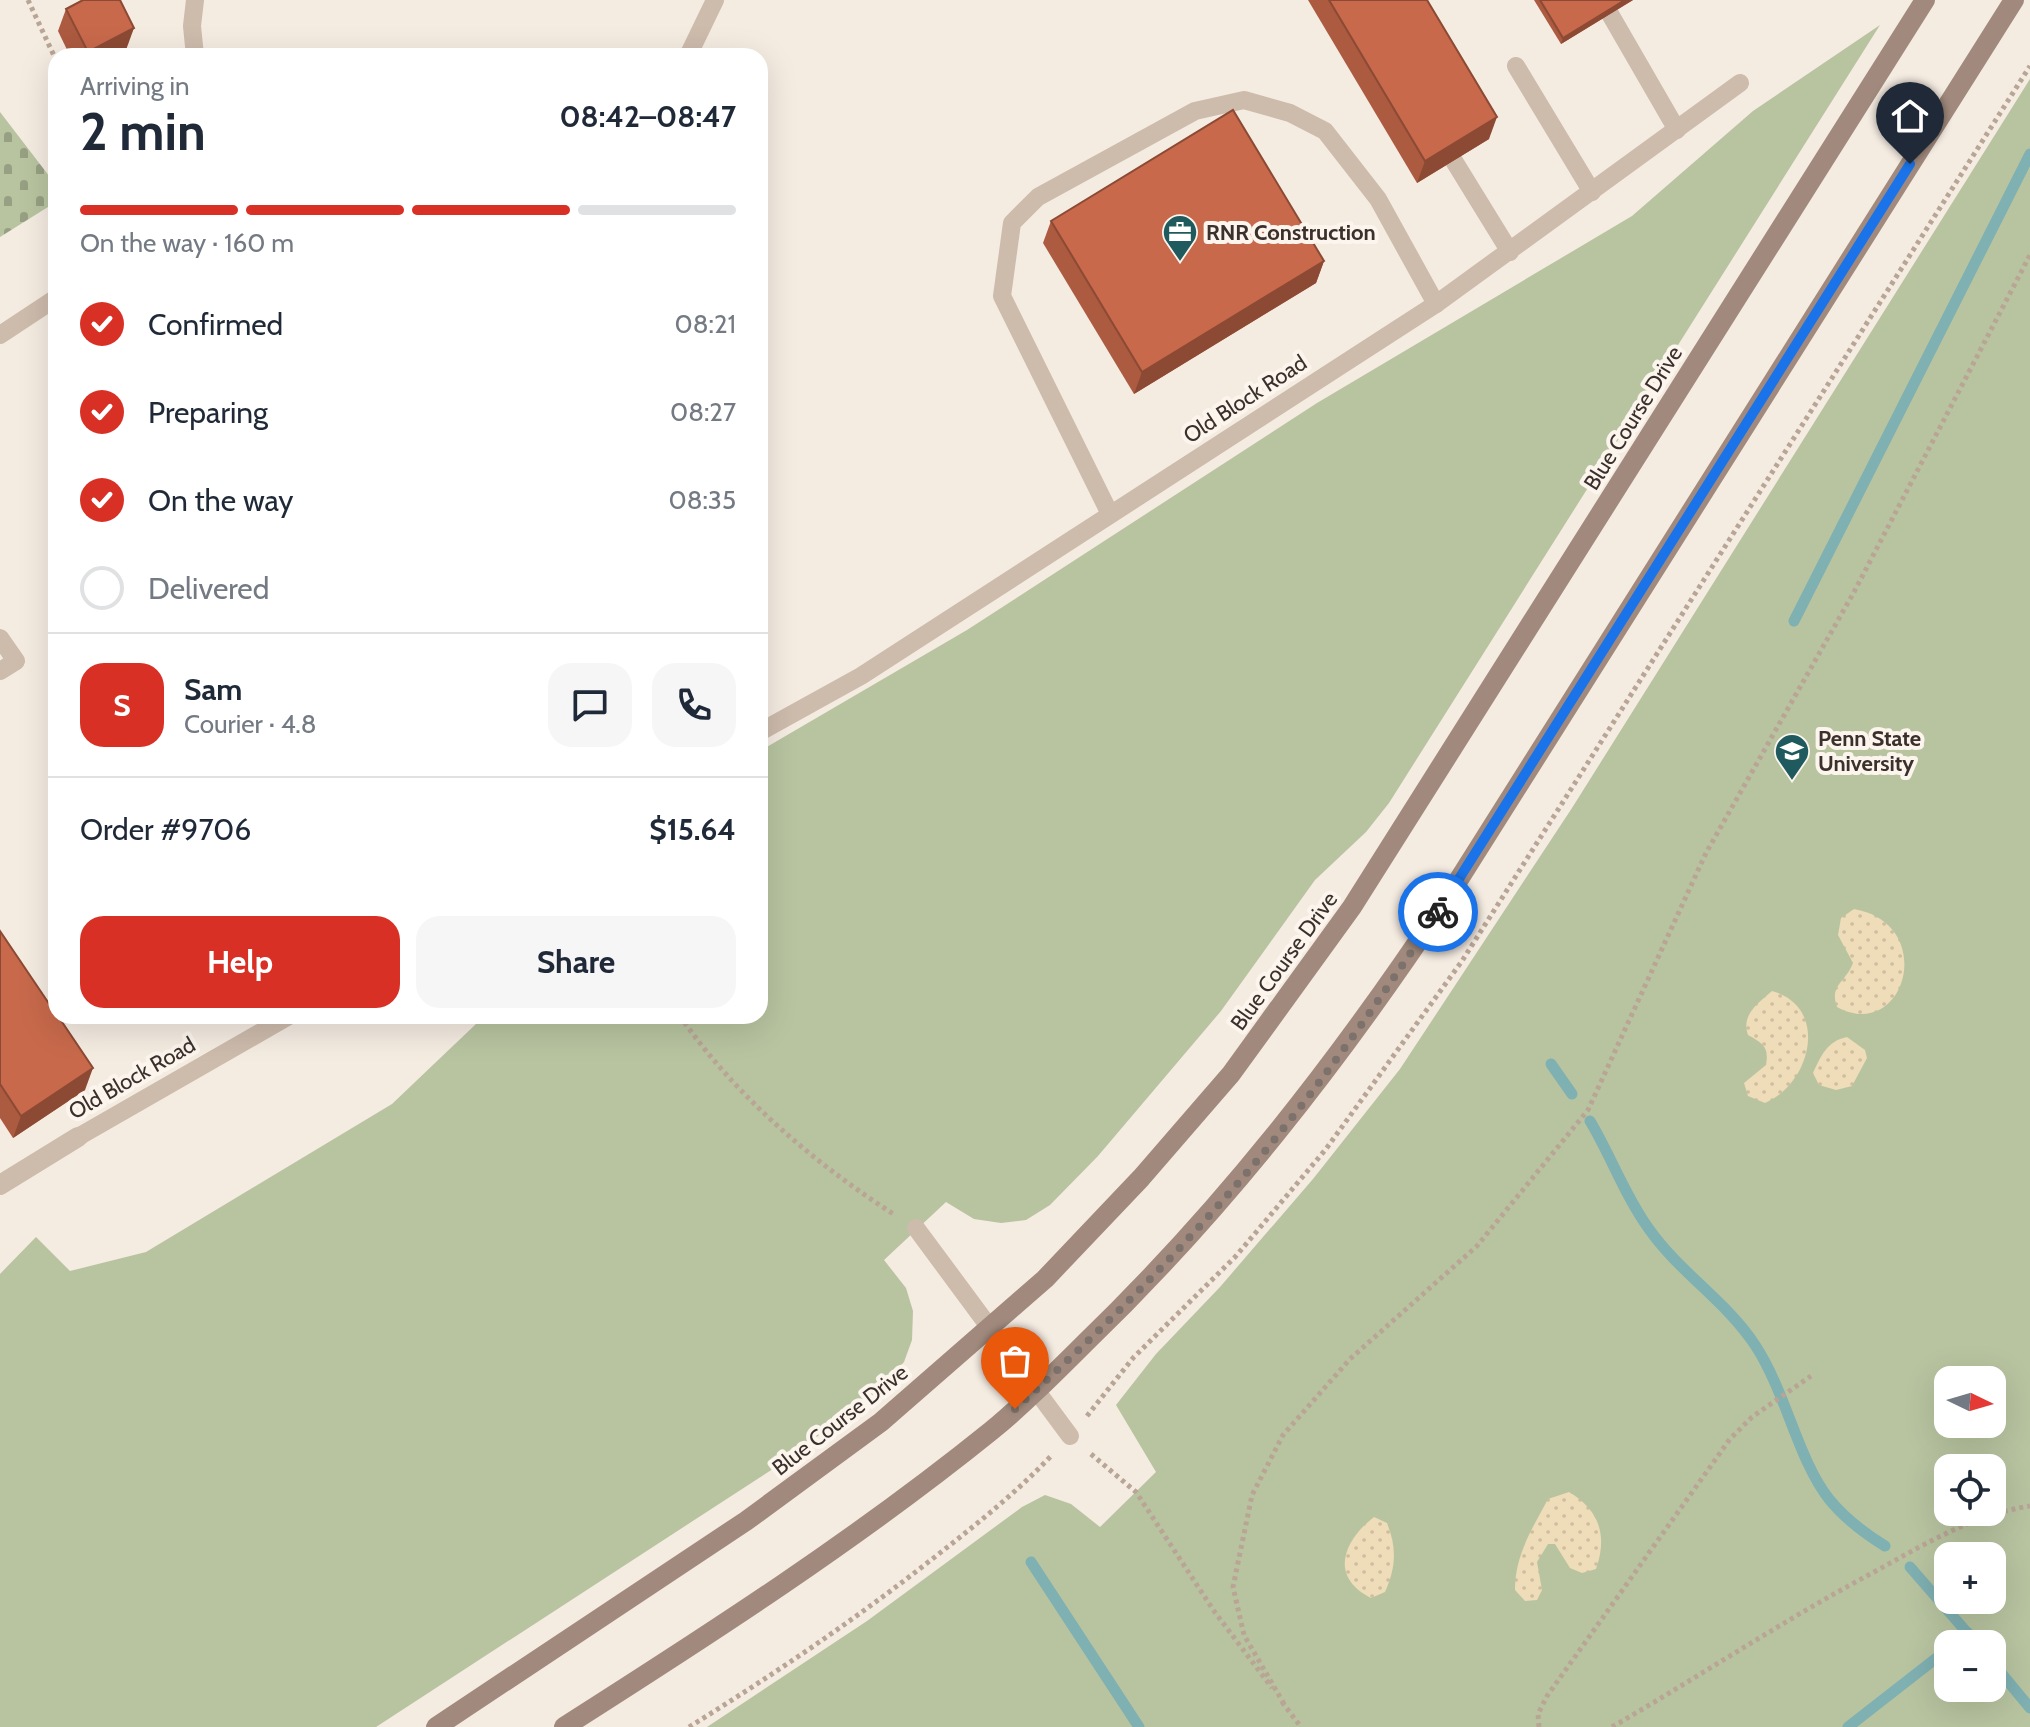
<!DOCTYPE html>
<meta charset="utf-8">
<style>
:root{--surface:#fff;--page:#f6f6f7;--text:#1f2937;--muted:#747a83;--line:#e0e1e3;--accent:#d93025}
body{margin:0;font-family:Cabin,sans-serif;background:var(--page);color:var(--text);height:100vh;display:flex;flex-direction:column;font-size:30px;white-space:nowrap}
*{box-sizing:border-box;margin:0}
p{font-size:26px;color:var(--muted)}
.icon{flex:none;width:44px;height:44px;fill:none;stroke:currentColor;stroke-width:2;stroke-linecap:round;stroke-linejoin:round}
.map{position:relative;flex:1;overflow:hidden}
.panel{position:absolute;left:48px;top:48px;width:720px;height:976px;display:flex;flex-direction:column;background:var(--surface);border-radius:24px;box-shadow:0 8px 32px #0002}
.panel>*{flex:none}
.needle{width:52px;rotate:95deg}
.buttons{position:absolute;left:1934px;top:1366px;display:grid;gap:16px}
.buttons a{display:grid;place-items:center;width:72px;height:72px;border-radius:16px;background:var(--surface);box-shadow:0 8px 32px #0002;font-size:40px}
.pin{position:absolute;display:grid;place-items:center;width:68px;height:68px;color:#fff;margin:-82px -34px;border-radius:50% 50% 50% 0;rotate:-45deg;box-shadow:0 0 8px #0007}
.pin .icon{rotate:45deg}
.courier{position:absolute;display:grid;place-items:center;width:80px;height:80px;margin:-40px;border:6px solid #1a73e8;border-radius:50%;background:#fff;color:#222;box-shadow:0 2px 10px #0007}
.head em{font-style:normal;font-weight:700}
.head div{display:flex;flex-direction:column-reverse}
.head{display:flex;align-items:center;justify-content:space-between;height:136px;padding:0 32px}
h1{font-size:52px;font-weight:700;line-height:60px}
.bar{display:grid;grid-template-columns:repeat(4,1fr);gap:12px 8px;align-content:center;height:96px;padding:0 32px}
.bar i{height:10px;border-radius:6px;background:var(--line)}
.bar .active{background:var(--accent)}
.bar p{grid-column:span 4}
.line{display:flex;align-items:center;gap:20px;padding:0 32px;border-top:2px solid var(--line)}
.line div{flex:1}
.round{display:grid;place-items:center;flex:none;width:84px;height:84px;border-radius:24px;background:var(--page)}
ol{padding:0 32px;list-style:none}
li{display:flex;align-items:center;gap:24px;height:88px}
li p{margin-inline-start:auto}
li .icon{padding:8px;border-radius:50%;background:var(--accent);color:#fff;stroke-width:4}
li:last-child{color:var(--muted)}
li i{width:44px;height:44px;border:4px solid var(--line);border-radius:50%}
.button{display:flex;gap:16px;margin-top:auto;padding:16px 32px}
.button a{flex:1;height:92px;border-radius:24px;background:var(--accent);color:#fff;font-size:32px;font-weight:700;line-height:92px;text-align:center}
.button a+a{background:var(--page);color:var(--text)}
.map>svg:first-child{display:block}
</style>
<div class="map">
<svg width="2030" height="1727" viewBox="0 0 2030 1727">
<defs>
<pattern id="sand-dots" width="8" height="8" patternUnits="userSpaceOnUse" patternTransform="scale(2)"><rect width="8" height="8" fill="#efdcb8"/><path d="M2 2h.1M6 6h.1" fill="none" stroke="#cebd9e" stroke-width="1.8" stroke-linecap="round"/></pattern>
<pattern id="cemetery-stones" width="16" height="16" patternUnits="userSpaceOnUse" patternTransform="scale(2)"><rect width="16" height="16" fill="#b8c4a0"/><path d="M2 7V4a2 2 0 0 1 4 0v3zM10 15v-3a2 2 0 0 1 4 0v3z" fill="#97a083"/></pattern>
</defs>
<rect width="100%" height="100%" fill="#f4ebe1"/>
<g fill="#b8c4a0" fill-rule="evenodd">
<polygon points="1880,25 1389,803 1366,832 1315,880 1221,1011 1098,1156 1050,1205 1026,1220 1001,1223 974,1219 946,1202 884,1260 906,1288 913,1311 912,1340 904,1362 875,1393 782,1463 376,1727 0,1727 0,1274 36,1237 70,1271 146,1252 392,1104 477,1023 477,1016 760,1016 760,751 967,630 1317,403 1632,216 1753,111"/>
<path d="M2030 79V1727H707L867 1621 1022 1507 1045 1495 1071 1504 1100 1527 1156 1472 1116 1405 1156 1354 1220 1287 1313 1179 1400 1069 1572 808ZM1948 1380H1992V1424H1948ZM1948 1468H1992V1512H1948ZM1948 1556H1992V1600H1948ZM1948 1644H1992V1688H1948Z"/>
</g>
<g fill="url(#sand-dots)">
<path d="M1854 909C1939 924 1905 1044 1837 1007 1829 985 1846 982 1853 963L1838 935 1841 918Z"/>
<path d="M1772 991C1830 1007 1811 1084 1765 1103L1748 1096 1744 1083 1766 1065C1769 1047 1764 1044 1748 1035 1741 1015 1757 1004 1772 991Z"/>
<path d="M1847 1037 1865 1050 1867 1058 1852 1086 1836 1090 1819 1085 1813 1073C1821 1056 1827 1041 1847 1037Z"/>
<path d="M1569 1492C1599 1510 1608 1535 1596 1569L1582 1573 1570 1568 1555 1544H1548L1537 1562 1542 1590 1537 1600 1525 1601 1515 1590C1515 1555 1532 1529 1548 1499Z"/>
<path d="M1374 1517 1387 1523C1397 1548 1396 1567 1385 1592L1371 1598C1329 1577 1343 1541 1374 1517Z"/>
</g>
<polygon fill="url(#cemetery-stones)" points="0,112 56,185 56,202 0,237"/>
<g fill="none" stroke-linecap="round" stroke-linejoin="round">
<g stroke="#7fb0b2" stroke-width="11">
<polyline points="1794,621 2030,154"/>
<polyline points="1551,1064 1572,1094"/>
<path d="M1590 1121C1611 1156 1625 1196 1649 1229 1680 1273 1726 1301 1755 1345 1786 1392 1798 1460 1829 1499 1845 1519 1864 1533 1885 1546"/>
<polyline points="1031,1562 1139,1727"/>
<polyline points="1910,1567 1977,1644"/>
<polyline points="1955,1644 1968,1633"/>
<polyline points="1992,1662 2030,1708"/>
<polyline points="1848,1727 1948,1649"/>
</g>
<g stroke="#b9a596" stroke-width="5" stroke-dasharray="4 4" stroke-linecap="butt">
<polyline points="28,0 56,60"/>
<path d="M680 1016C735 1096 814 1163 895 1215"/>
<polyline points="1087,1416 1133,1358 1236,1256 1326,1149 1462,961 2030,66"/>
<polyline points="1091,1454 1136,1492 1214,1611 1272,1688"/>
<polyline points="1282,1702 1301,1727"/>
<polyline points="1284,1704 1244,1635 1233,1587 1252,1495 1283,1435 1350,1359 1477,1246 1588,1110 1706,853 1854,592 2030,255"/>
<path d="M689 1727C773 1675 853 1621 931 1560 973 1527 1014 1495 1051 1456"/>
<polyline points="1539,1727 1538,1714 1547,1696 1730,1439 1752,1417 1811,1376"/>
<path d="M1612 1727C1700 1676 1784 1620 1874 1572 1925 1544 1972 1515 2030 1506"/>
</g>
<g stroke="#cdbbac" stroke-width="18">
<polyline points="1610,14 1677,130"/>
<polyline points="195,56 192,26 195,0"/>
<polyline points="688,56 715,0"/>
<polyline points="1516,66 1592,192"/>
<polyline points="1454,161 1510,252"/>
<polyline points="0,335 56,298"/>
<polyline points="1110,514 1002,296 1012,223 1038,197 1195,111 1244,100 1290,113 1325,131 1378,199 1436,304"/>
<polyline points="0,638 16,661 0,671"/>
<polyline points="760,732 861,676 1436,304 1740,83"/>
<polyline points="78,1137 289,1016"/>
<polyline points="916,1228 1070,1436"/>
</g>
<polyline stroke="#cdbbac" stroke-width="20" points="0,1185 78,1137"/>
<g stroke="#a18a7d" stroke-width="20">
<polyline points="436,1727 746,1521 881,1422 1045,1279 1141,1178 1231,1074 1352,907 1925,0"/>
<path d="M564 1727C710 1634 856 1540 991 1431 1024 1404 1055 1373 1085 1343 1223 1210 1338 1062 1444 903L2014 0"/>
</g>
</g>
<g fill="#ac5a40">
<polygon points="1308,0 1427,0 1489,139 1417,183"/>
<polygon points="1534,0 1633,0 1561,44"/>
<polygon points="66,9 126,50 114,56 70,56 58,31"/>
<polygon points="1051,221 1324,261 1316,283 1134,394 1043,243"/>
<polygon points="0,931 85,1090 13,1138 0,1118"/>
</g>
<g fill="#8c4a34">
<polygon points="1625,0 1633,0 1561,44 1563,38"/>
<polygon points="134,28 126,50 114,56 86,56 88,52"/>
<polygon points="1497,117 1489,139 1417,183 1425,161"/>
<polygon points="1324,261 1316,283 1134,394 1142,372"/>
<polygon points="93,1068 85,1090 13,1138 21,1116"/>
</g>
<g fill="#c8694b" stroke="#8c4a34" stroke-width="2">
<polygon points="83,0 120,0 134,28 88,52 66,9"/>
<polygon points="1329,0 1427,0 1497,117 1425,161"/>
<polygon points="1540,0 1625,0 1563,38"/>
<polygon points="1233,110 1324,261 1142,372 1051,221"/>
<polygon points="0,931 56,1014 56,1016 58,1016 93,1068 21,1116 0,1084"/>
</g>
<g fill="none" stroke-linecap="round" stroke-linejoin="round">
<path stroke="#7c716b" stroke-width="8" stroke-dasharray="0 14.4" d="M1015 1409C1111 1322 1202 1230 1283 1129 1339 1059 1389 986 1438 912"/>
<polyline stroke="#1a73e8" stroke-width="10" points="1438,912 1910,164"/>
</g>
<defs>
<g id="office-pin" transform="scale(1.8)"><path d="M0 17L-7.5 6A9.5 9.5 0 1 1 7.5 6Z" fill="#1f5a5e" stroke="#fbf5ee"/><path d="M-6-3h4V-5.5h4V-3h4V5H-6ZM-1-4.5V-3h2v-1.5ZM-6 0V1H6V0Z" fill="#fff"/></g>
<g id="university-pin" transform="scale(1.8)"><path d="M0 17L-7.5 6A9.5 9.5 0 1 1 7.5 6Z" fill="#1f5a5e" stroke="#fbf5ee"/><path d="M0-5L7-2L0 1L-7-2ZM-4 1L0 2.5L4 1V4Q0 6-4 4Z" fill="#fff"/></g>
</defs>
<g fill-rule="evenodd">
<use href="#office-pin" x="1180" y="232"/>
<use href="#university-pin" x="1792" y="751"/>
</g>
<g text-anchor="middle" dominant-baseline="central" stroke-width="8" stroke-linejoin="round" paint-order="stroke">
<g font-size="22" font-weight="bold" fill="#3b302b" stroke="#fbf5ee" text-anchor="start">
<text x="1206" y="232">RNR Construction</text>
<text x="1818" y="738">Penn State<tspan x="1818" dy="25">University</tspan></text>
</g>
<g font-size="22" fill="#3b302b" stroke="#fbf5ee">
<text transform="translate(1245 399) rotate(-33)">Old Block Road</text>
<text transform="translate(1633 418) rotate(-58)">Blue Course Drive</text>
<text transform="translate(1284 961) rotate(-54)">Blue Course Drive</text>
<text transform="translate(132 1078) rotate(-30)">Old Block Road</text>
<text transform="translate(840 1420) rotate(-38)">Blue Course Drive</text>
</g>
</g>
</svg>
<div class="buttons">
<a><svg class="needle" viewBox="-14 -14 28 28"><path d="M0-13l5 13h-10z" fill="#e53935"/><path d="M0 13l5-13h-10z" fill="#747a83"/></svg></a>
<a><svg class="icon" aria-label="locate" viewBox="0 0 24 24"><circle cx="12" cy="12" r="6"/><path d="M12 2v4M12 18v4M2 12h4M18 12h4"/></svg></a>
<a>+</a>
<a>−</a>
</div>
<div class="pin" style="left:1015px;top:1409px;background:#ea580c"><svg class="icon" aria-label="bag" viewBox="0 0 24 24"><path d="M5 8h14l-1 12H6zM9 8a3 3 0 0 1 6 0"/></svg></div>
<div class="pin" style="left:1910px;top:164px;background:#1f2937"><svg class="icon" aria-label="home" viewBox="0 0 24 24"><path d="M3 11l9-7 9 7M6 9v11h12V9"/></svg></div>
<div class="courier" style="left:1438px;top:912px"><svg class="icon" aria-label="bike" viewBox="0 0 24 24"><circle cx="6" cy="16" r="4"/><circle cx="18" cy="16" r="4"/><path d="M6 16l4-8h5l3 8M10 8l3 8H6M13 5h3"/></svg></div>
<section class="panel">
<div class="head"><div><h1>2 min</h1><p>Arriving in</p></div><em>08:42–08:47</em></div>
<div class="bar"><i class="active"></i><i class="active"></i><i class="active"></i><i></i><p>On the way · 160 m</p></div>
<ol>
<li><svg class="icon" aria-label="check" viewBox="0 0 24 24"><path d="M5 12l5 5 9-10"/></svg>Confirmed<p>08:21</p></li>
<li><svg class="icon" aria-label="check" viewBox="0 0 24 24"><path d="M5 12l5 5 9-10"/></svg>Preparing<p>08:27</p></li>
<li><svg class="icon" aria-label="check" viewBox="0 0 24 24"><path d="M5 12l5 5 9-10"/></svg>On the way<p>08:35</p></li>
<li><i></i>Delivered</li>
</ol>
<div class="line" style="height:144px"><b class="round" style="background:var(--accent);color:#fff">S</b><div><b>Sam</b><p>Courier · 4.8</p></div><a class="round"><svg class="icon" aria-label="chat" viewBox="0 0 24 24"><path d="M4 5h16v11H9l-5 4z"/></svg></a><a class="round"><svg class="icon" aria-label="phone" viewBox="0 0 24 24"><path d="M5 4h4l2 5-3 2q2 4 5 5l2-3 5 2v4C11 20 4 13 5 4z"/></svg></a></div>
<div class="line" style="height:104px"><div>Order #9706</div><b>$15.64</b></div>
<div class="button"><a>Help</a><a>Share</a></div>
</section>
</div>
